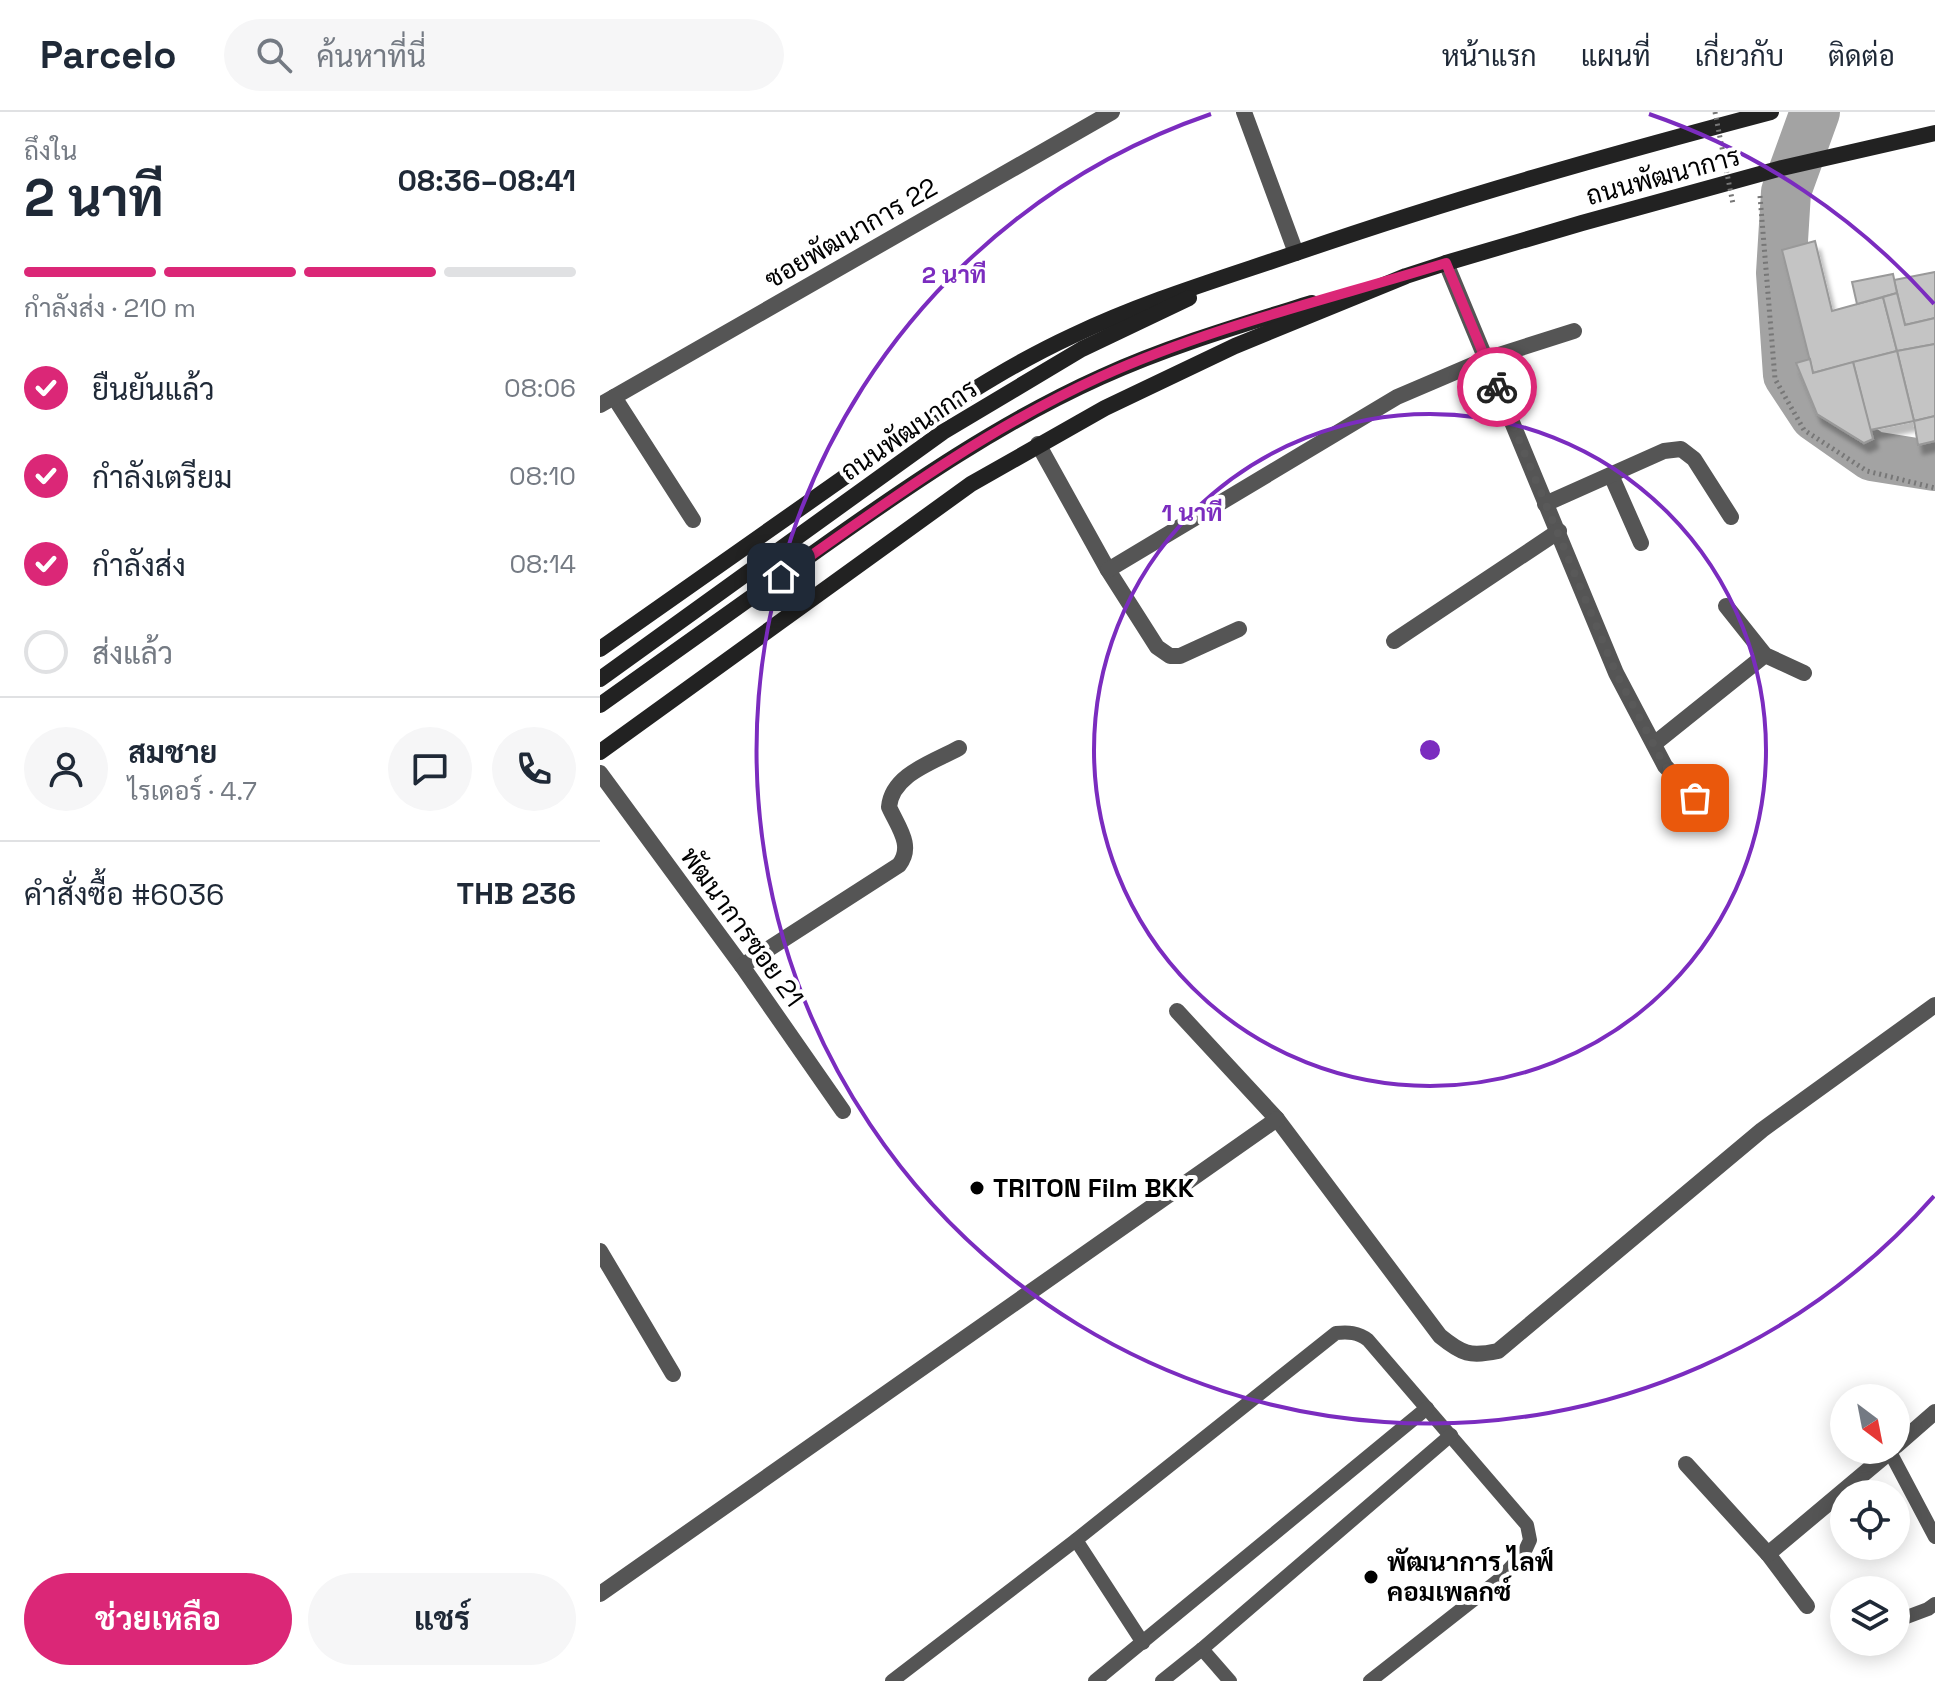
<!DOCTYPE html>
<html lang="th">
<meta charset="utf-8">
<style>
:root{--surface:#fff;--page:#f6f6f7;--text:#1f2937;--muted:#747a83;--line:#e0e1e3;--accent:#db2777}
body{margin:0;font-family:"Space Grotesk",Sarabun,sans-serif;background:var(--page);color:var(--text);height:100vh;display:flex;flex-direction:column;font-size:30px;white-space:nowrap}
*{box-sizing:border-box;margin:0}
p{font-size:26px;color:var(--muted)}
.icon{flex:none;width:44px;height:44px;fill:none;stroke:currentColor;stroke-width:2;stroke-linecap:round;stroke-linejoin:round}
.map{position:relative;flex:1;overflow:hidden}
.details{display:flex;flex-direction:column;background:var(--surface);width:600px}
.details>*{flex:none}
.needle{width:52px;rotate:148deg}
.controls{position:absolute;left:1230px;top:1272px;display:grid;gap:16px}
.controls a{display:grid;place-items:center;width:80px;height:80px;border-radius:50%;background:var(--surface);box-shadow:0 4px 20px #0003;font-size:40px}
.pin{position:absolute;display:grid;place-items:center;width:68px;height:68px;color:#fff;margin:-34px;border-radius:16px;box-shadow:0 4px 12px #0006}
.courier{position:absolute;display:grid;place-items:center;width:80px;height:80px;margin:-40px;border:6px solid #db2777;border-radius:50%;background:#fff;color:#222;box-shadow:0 2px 10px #0007}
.overview em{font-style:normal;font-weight:700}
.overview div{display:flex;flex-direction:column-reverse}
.overview{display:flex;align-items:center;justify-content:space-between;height:136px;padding:0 24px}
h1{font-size:52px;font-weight:700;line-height:60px}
.bar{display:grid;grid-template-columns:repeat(4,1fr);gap:12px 8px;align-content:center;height:96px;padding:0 24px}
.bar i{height:10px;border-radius:6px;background:var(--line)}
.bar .selected{background:var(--accent)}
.bar p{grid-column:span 4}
.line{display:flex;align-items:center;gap:20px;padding:0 24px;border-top:2px solid var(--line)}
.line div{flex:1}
.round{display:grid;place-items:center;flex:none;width:84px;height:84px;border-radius:42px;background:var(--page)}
ol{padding:0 24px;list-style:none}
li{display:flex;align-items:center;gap:24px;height:88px}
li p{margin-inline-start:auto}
li .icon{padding:8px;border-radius:50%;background:var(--accent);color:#fff;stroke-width:4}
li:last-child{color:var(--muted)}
li i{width:44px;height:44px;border:4px solid var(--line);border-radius:50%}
.primary-button{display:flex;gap:16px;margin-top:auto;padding:16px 24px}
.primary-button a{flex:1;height:92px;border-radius:48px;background:var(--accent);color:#fff;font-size:32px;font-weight:700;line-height:92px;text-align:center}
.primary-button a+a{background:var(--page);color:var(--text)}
header{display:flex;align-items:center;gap:48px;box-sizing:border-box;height:112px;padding:0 40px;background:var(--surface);border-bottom:2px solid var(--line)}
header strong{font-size:38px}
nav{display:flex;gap:44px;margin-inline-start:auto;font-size:28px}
.search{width:560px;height:72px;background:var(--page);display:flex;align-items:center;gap:20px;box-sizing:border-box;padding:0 28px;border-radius:44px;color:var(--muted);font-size:30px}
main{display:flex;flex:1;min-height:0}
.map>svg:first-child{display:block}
</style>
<header>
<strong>Parcelo</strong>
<div class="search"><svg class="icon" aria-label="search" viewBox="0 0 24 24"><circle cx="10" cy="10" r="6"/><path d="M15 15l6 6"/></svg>ค้นหาที่นี่</div>
<nav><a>หน้าแรก</a><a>แผนที่</a><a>เกี่ยวกับ</a><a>ติดต่อ</a></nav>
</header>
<main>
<section class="details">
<div class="overview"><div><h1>2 นาที</h1><p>ถึงใน</p></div><em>08:36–08:41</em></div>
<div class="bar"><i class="selected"></i><i class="selected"></i><i class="selected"></i><i></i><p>กำลังส่ง · 210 m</p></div>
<ol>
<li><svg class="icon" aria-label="check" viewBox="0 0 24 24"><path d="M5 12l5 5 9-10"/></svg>ยืนยันแล้ว<p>08:06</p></li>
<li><svg class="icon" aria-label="check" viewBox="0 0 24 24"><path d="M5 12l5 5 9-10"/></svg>กำลังเตรียม<p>08:10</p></li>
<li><svg class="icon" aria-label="check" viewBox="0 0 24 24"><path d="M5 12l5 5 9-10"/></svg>กำลังส่ง<p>08:14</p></li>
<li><i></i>ส่งแล้ว</li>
</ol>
<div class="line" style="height:144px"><a class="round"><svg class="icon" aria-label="person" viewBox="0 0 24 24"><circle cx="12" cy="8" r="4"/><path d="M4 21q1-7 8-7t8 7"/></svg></a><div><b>สมชาย</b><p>ไรเดอร์ · 4.7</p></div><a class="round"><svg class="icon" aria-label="chat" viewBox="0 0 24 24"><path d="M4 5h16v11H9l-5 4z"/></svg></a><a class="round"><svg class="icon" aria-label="phone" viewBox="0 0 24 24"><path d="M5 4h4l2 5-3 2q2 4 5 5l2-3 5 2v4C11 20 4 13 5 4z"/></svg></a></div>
<div class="line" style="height:104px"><div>คำสั่งซื้อ #6036</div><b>THB 236</b></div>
<div class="primary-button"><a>ช่วยเหลือ</a><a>แชร์</a></div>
</section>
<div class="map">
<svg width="1335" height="1569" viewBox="0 0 1335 1569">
<defs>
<filter id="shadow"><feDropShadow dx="5" dy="9" stdDeviation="2" flood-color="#0004"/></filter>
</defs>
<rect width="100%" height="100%" fill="#fff"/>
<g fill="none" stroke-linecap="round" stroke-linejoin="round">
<polyline stroke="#a3a3a3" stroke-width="50" points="1215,0 1186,80 1181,161 1188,263 1215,304 1272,344 1335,354"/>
</g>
<g fill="#c4c4c4" stroke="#999" stroke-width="2" filter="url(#shadow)">
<polygon points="1215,129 1232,199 1283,185 1297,239 1213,261 1182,138"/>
<polygon points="1335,160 1335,206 1305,213 1294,168"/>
<polygon points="1293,162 1297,181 1257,192 1252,170"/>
<polygon points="1297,181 1305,213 1335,206 1335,232 1297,239 1283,185"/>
<polygon points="1335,232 1335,304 1314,309 1297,239"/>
<polygon points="1297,239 1314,309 1270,318 1253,250"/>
<polygon points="1210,247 1213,261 1253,250 1273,327 1264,331 1217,302 1196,251"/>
<polygon points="1335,304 1335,329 1318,333 1314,309"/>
</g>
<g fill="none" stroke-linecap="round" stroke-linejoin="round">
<polyline stroke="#777" stroke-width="5" stroke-dasharray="2 4" stroke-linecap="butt" points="1160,84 1175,267 1204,318 1267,359 1335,376"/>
<g stroke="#555" stroke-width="14">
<polyline points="1290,1340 1335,1425"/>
<polyline points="476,1428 543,1531"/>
<polyline points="1296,1509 1328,1497 1335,1492"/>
<polyline points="602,1537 630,1569"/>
<path d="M292 1569 476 1428 736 1221C748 1220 758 1220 768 1228L927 1413 930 1428 924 1441 900 1467 770 1569"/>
<polyline points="495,1569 827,1296"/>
<polyline points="562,1569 602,1537 851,1323"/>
</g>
<g stroke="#555" stroke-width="16">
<polyline points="644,0 696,141"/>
<polyline points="846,151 1016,561 1065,654 1110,702"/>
<polyline points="14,285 93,408"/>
<polyline points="0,293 512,0"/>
<polyline points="438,332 508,458 557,535 570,544 580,544 639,517"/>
<polyline points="1011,363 1041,431"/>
<polyline points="945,392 1064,339 1081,337 1094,347 1131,405"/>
<polyline points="508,458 797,285 886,247 974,219"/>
<polyline points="1126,494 1165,543 1204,561"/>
<polyline points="794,529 959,419"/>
<polyline points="1054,632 1165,543"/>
<polyline points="0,661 142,854 243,999"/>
<path d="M142 854 299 753C314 734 298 715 289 695 292 662 334 650 359 636"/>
<path d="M577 899 677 1007 840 1224C862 1242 870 1245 898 1239L1162 1018 1335 893"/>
<polyline points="0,1139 73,1262"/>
<polyline points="1296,1334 1335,1300"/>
<polyline points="1086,1352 1168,1442 1207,1494"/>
<polyline points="1168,1442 1292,1338"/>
<polyline points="0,1482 677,1007"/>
</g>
<g stroke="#222" stroke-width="16">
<path d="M0 537 320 312C369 280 418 249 472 224 545 189 623 166 699 140 855 86 1012 42 1171 0"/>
<polyline points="0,567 343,320 482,237 589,186"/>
<path d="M0 593C74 540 148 488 222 435 311 372 401 310 501 265 569 234 641 213 712 191"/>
<polyline points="0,640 371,372 505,296 635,234 806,164 846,151 982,111 1182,56 1335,21"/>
</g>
<polyline stroke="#777" stroke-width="5" stroke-dasharray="2 4" stroke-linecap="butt" points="1115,0 1133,92"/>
</g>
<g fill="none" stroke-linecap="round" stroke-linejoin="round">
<polyline stroke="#595959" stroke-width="8" stroke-dasharray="0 14.4" points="897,275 1016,561 1065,654 1095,686"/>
<path stroke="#db2777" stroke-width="10" d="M181 465C284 392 384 318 500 265 610 215 730 187 846 151L897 275"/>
</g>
<g fill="none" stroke="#7b2cbf" stroke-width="4">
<circle cx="830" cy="638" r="336"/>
<path d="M1334 1084A673 673 0 1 1 611 2M1049 2A673 673 0 0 1 1334 192"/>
</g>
<g fill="#000" stroke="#fff" stroke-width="3">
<circle cx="377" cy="1076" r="8"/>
<circle cx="771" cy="1465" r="8"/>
</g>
<g text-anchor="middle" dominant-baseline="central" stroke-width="8" stroke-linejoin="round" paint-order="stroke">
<g font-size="26" fill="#000" stroke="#fff">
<text transform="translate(1063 64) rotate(-15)">ถนนพัฒนาการ</text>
<text transform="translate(251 121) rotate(-30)">ซอยพัฒนาการ 22</text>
<text transform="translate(309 318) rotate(-34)">ถนนพัฒนาการ</text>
<text transform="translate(142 815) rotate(54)">พัฒนาการซอย 21</text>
</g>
<g font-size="26" font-weight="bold" fill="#000" stroke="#fff" text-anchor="start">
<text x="393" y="1076">TRITON Film BKK</text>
<text x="787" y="1450">พัฒนาการ ไลฟ์<tspan x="787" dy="30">คอมเพลกซ์</tspan></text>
</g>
</g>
<circle cx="830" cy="638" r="12" fill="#7b2cbf" stroke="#fff" stroke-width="4"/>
<g font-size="24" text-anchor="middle" font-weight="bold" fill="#7b2cbf" stroke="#fff" stroke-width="8" stroke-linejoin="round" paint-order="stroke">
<text x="354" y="171">2 นาที</text>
<text x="592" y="409">1 นาที</text>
</g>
</svg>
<div class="controls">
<a><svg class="needle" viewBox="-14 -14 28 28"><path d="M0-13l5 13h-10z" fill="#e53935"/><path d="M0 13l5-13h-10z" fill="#747a83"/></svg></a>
<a><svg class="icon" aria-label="locate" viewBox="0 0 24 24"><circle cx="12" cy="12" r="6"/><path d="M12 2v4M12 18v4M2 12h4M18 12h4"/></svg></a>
<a><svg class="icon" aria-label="layers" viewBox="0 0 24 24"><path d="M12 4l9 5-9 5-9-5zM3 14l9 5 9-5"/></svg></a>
</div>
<div class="pin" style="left:1095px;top:686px;background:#ea580c"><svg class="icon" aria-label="bag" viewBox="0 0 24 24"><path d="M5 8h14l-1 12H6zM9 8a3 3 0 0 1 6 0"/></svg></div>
<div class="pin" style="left:181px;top:465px;background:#1f2937"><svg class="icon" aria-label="home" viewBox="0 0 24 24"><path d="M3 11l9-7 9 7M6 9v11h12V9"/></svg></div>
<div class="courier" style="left:897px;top:275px"><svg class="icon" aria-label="bike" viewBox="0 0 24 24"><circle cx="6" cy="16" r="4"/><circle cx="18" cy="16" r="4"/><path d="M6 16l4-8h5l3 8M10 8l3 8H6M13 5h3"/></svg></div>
</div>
</main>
